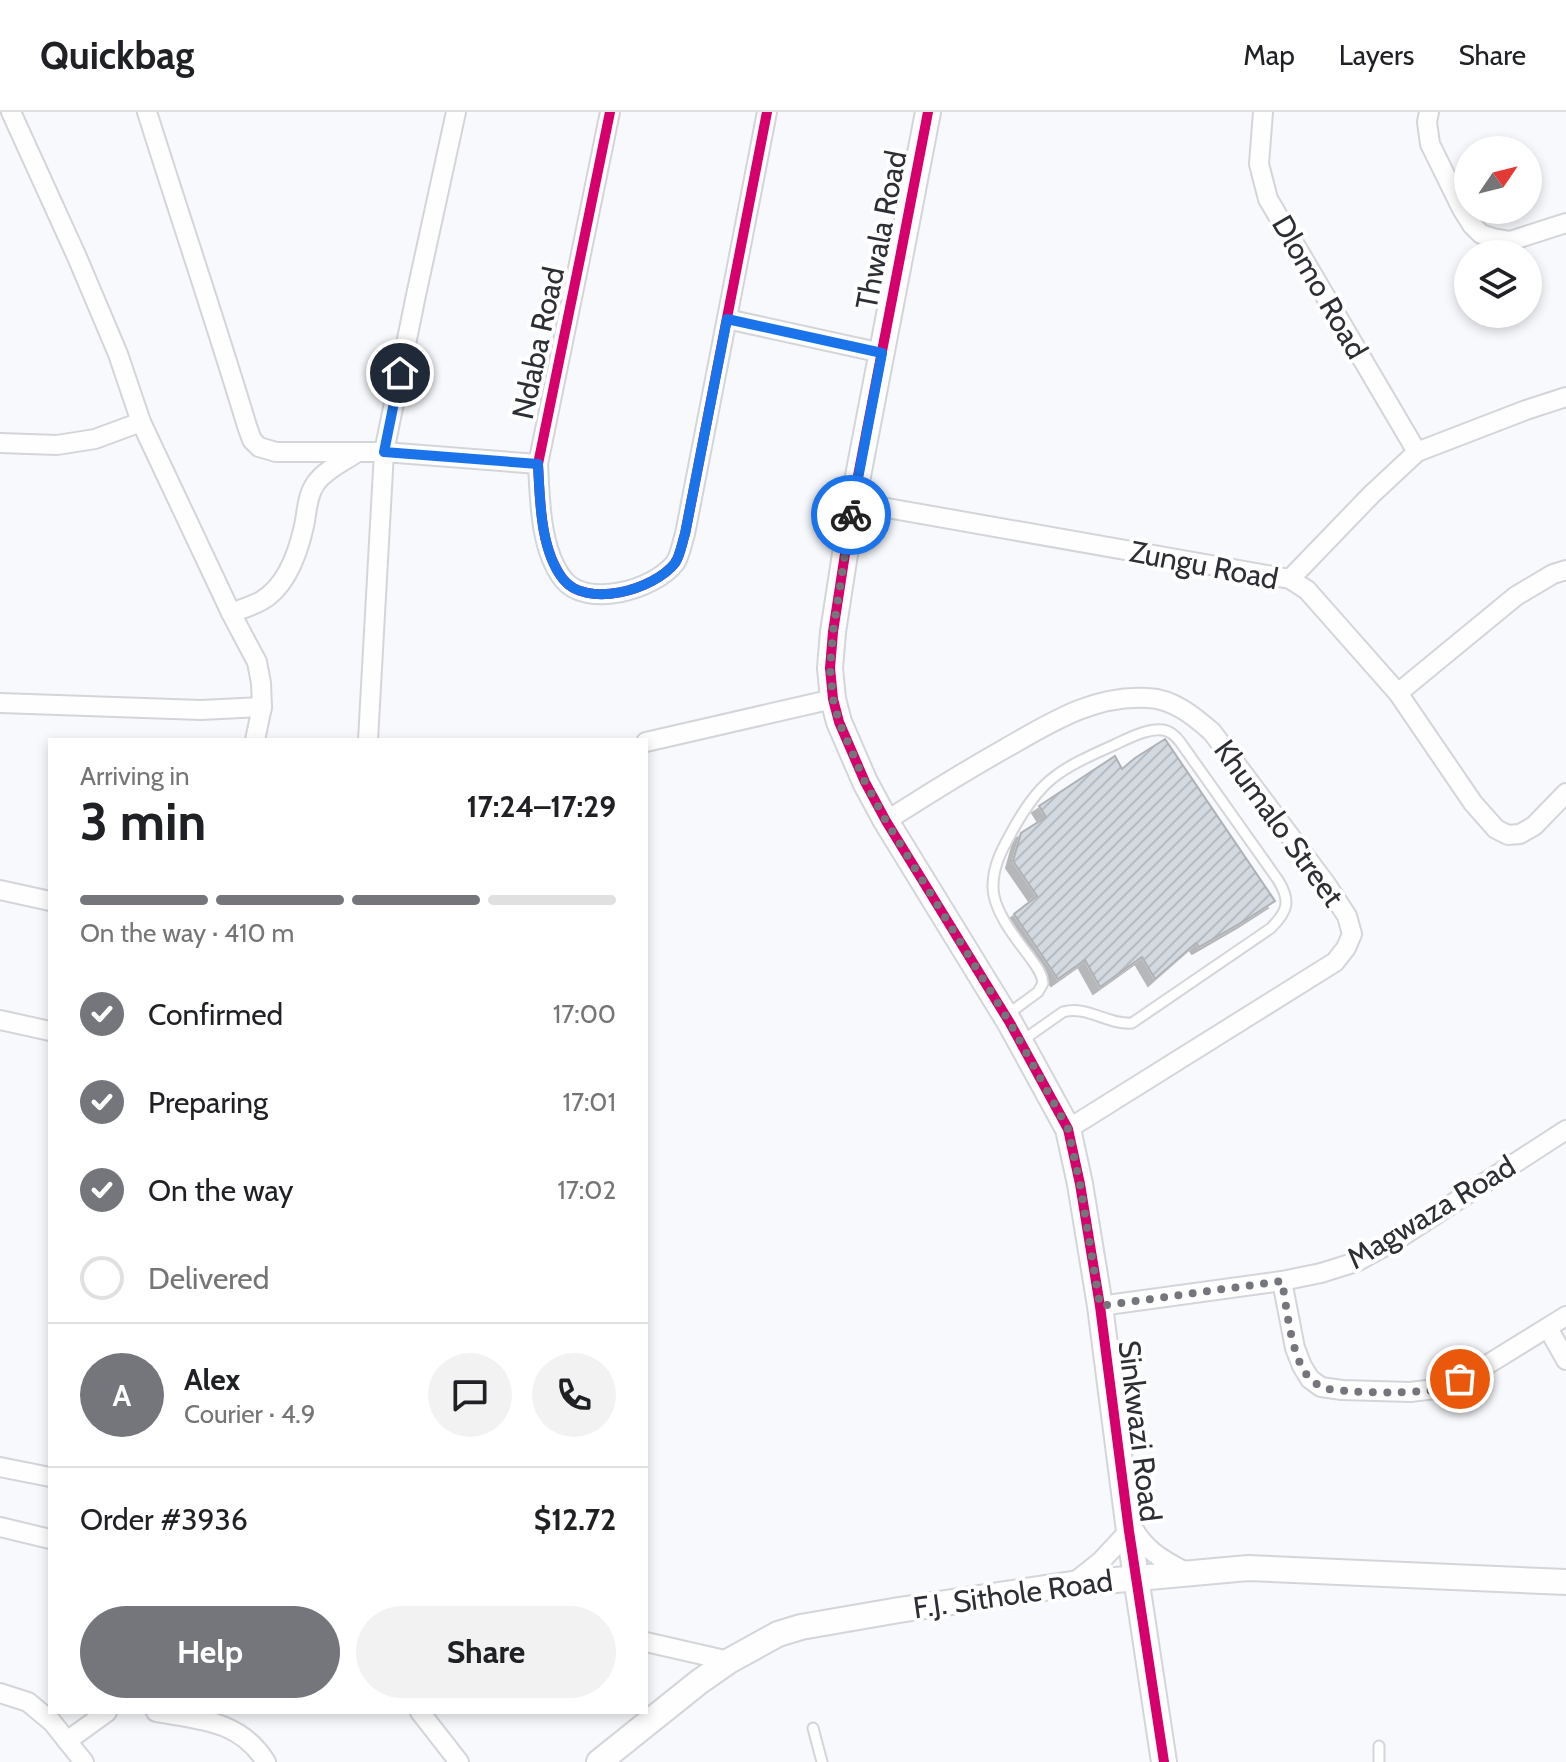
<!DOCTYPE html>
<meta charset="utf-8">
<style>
:root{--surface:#fff;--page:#f2f2f2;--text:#202124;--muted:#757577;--line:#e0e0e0;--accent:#74767b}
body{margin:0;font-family:Cabin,sans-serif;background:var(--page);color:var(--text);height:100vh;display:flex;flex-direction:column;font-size:30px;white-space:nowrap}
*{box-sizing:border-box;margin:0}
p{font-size:26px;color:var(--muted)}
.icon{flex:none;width:44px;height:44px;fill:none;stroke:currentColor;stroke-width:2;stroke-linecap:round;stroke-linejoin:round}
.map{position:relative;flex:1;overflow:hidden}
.details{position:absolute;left:48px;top:626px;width:600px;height:976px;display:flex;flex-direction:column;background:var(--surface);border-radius:0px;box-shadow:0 4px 12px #0003}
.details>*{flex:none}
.needle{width:52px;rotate:55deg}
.buttons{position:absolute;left:1454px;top:24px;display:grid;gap:16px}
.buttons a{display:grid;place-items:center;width:88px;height:88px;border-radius:50%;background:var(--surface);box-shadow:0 4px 12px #0003;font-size:40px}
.pin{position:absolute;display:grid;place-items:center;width:68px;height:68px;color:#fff;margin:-34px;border:4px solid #fff;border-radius:50%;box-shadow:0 2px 8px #0007}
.courier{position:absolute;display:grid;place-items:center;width:80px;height:80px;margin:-40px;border:6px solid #1a73e8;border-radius:50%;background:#fff;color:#222;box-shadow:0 2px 10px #0007}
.overview em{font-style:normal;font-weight:700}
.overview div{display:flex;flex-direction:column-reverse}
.overview{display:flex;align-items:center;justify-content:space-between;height:136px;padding:0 32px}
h1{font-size:52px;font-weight:700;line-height:60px}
.bar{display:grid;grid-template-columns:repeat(4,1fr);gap:12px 8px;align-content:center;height:96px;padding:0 32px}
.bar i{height:10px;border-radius:6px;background:var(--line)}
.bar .current{background:var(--accent)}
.bar p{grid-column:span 4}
.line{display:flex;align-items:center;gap:20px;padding:0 32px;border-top:2px solid var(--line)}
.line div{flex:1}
.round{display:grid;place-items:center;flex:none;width:84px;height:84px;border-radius:42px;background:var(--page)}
ol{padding:0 32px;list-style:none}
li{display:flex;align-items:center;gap:24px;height:88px}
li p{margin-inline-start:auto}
li .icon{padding:8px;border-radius:50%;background:var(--accent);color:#fff;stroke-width:4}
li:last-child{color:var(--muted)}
li i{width:44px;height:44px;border:4px solid var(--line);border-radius:50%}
.action{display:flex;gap:16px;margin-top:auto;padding:16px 32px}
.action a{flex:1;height:92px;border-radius:48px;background:var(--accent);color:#fff;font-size:32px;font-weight:700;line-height:92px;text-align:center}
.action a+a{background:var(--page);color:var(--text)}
header{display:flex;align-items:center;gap:48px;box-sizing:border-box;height:112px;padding:0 40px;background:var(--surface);border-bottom:2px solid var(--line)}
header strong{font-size:38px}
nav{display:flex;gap:44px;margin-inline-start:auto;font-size:28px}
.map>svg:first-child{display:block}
</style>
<header>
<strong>Quickbag</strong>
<nav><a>Map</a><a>Layers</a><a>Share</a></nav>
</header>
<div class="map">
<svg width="1566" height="1650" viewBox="0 0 1566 1650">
<defs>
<pattern id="building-hatch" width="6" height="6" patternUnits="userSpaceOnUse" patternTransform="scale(2)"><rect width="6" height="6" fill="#d2d9e0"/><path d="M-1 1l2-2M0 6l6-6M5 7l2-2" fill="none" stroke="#b5bbc1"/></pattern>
<filter id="shadow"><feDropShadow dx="-7" dy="7" stdDeviation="0" flood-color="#0004"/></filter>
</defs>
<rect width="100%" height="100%" fill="#f8f9fc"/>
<polygon fill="url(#building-hatch)" stroke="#afb2b5" stroke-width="2" filter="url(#shadow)" points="1165,627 1275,789 1244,809 1199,835 1196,831 1155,867 1142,845 1100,875 1085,848 1058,867 1014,802 1037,784 1013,749 1021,721 1046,705 1039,694 1115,644 1122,657 1135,646"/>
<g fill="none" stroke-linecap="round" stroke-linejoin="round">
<g stroke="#d4d5d9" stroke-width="13">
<g id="lane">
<path d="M1008 902 1038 880 1043 871C1042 860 1035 853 1029 844 1016 827 992 797 993 774 993 755 1001 739 1010 723 1040 667 1058 658 1114 633 1129 626 1151 614 1167 619 1177 623 1182 633 1188 641L1278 768C1291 789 1288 799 1271 816L1132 911C1108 913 1087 893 1063 900L1023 928"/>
<polyline points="813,1616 822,1650"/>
<polyline points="1379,1650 1379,1634"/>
</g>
</g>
<g stroke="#d4d5d9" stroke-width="22">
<g id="street">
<polyline points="11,0 77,145 118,242 141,310 231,501 257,550 261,571 262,595 255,628"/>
<path d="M147 0C180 105 215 208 247 314L252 328 259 335 276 340H384L538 352"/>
<path d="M610 0 538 352C540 388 540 437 563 467 586 497 654 478 675 451 680 444 682 431 685 422L767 0"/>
<polyline points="1263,0 1259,52 1268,87 1417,340"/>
<polyline points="1429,0 1427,10 1430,32 1462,97 1472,113 1481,122 1493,126 1510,129 1566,111"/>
<polyline points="727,207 882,241"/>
<polyline points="0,331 57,333 95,327 141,310"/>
<polyline points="853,390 1290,467 1307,478 1398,581 1473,691 1496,717 1508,723 1520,722 1534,714 1566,681"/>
<polyline points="1290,467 1371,383 1417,340 1526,298 1566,285"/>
<path d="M231 501C241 497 252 494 261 489 286 475 298 441 304 414 307 400 307 383 316 371 325 358 343 350 356 341"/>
<polyline points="1398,581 1516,484 1553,462 1566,458"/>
<polyline points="0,591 201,598 262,595"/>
<polyline points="368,628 384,340 416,183 456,0"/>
<polyline points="646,630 833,587"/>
<path d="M886 709C925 684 965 659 1006 636 1050 611 1095 582 1148 586 1173 587 1194 604 1212 620L1326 772 1347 804 1352 822 1346 836 1335 850 1068 1017"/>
<polyline points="0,778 50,789"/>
<polyline points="0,908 50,919"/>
<polyline points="1282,1169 1295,1236 1302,1254 1310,1267 1321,1275 1342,1278 1410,1280 1444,1276 1477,1259 1566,1204"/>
<polyline points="1100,1194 1282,1169 1321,1161 1356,1150 1398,1127 1566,1018"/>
<polyline points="1548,1216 1566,1248"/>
<polyline points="0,1355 50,1365"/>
<path d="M1130 1411C1144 1438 1162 1448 1188 1461"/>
<polyline points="0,1415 50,1427"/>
<polyline points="1072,1472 1101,1449 1129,1419"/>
<polyline points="646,1530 729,1549"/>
<polyline points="0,1581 28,1590 52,1610 84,1650"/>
<path d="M156 1600C200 1608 240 1608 266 1650"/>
<polyline points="420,1600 459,1650"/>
<polyline points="67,1629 107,1600"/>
</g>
</g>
<g stroke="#d4d5d9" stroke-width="28">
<g id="secondary">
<polyline points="928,0 853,390 833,520 830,556 833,587 839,610 865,670 886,709 1010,911 1068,1017 1080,1072 1100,1194 1129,1419 1164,1650"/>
<polyline points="599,1650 699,1570 729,1549 778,1522 801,1515 899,1498 1072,1472 1248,1456 1566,1470"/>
</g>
</g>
<use href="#lane" stroke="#fefeff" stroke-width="9"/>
<use href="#street" stroke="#fefeff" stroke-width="18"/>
<use href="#secondary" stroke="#fefeff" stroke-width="24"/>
<g stroke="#fff" stroke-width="15">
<g id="cycleway">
<path d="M610 0 538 352C540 388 540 437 563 467 586 497 654 478 675 451 680 444 682 431 685 422L767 0"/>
<polyline points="928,0 853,390 833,520 830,556 833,587 839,610 865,670 886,709 1010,911 1068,1017 1080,1072 1100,1194 1129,1419 1164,1650"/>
</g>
</g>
<use href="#cycleway" stroke="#d6006c" stroke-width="10"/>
</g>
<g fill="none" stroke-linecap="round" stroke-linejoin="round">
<path stroke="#74767b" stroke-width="8" stroke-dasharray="0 14.4" d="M851 403 833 520 830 556 833 587 839 610 865 670 886 709 1010 911 1068 1017 1080 1072 1100 1194 1282 1169C1287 1197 1291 1248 1311 1268 1312 1269 1321 1275 1321 1275 1339 1282 1425 1282 1444 1276 1449 1274 1455 1270 1460 1267"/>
<path stroke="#1a73e8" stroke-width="10" d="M400 261 384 340 538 352C540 387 540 438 563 467 586 497 654 478 675 451 680 444 682 431 685 422L727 207 882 241 851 403"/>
</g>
<g text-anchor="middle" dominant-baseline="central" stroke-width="8" stroke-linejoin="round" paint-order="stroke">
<g font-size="30" fill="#2d2f35" stroke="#fff">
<text transform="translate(881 118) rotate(-79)">Thwala Road</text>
<text transform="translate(1320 175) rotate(60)">Dlomo Road</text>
<text transform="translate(538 231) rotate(-78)">Ndaba Road</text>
<text transform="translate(1204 453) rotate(11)">Zungu Road</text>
<text transform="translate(1279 711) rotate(54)">Khumalo Street</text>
<text transform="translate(1431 1100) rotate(-31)">Magwaza Road</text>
<text transform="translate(1140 1319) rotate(83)">Sinkwazi Road</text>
<text transform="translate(1013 1482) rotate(-8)">F.J. Sithole Road</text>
</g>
</g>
</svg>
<div class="buttons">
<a><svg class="needle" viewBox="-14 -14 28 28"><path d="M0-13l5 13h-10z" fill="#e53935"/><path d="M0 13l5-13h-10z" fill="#757577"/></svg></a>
<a><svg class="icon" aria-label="layers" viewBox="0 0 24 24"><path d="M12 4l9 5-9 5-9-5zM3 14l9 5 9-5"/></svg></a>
</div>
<div class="pin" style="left:1460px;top:1267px;background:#ea580c"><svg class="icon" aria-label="bag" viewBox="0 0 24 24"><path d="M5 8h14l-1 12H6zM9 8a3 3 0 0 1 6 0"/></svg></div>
<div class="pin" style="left:400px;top:261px;background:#1f2937"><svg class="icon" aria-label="home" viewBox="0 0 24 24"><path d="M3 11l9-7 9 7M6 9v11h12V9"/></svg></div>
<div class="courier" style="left:851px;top:403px"><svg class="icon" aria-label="bike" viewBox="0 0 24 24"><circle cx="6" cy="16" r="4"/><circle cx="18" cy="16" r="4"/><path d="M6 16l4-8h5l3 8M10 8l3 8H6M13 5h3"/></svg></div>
<section class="details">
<div class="overview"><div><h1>3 min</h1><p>Arriving in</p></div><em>17:24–17:29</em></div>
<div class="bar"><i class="current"></i><i class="current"></i><i class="current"></i><i></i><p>On the way · 410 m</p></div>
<ol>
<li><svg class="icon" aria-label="check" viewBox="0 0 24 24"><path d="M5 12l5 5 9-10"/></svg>Confirmed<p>17:00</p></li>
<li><svg class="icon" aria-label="check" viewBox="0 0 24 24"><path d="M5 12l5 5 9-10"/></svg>Preparing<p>17:01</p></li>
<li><svg class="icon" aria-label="check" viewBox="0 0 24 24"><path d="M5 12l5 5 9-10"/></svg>On the way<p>17:02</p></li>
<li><i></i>Delivered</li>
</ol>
<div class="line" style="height:144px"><b class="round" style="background:var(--accent);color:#fff">A</b><div><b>Alex</b><p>Courier · 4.9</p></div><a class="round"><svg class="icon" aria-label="chat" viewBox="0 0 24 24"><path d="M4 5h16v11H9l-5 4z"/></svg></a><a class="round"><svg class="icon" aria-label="phone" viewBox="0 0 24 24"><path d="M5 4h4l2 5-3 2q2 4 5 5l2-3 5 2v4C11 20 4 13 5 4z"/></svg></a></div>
<div class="line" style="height:104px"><div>Order #3936</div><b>$12.72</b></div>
<div class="action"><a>Help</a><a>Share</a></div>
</section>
</div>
